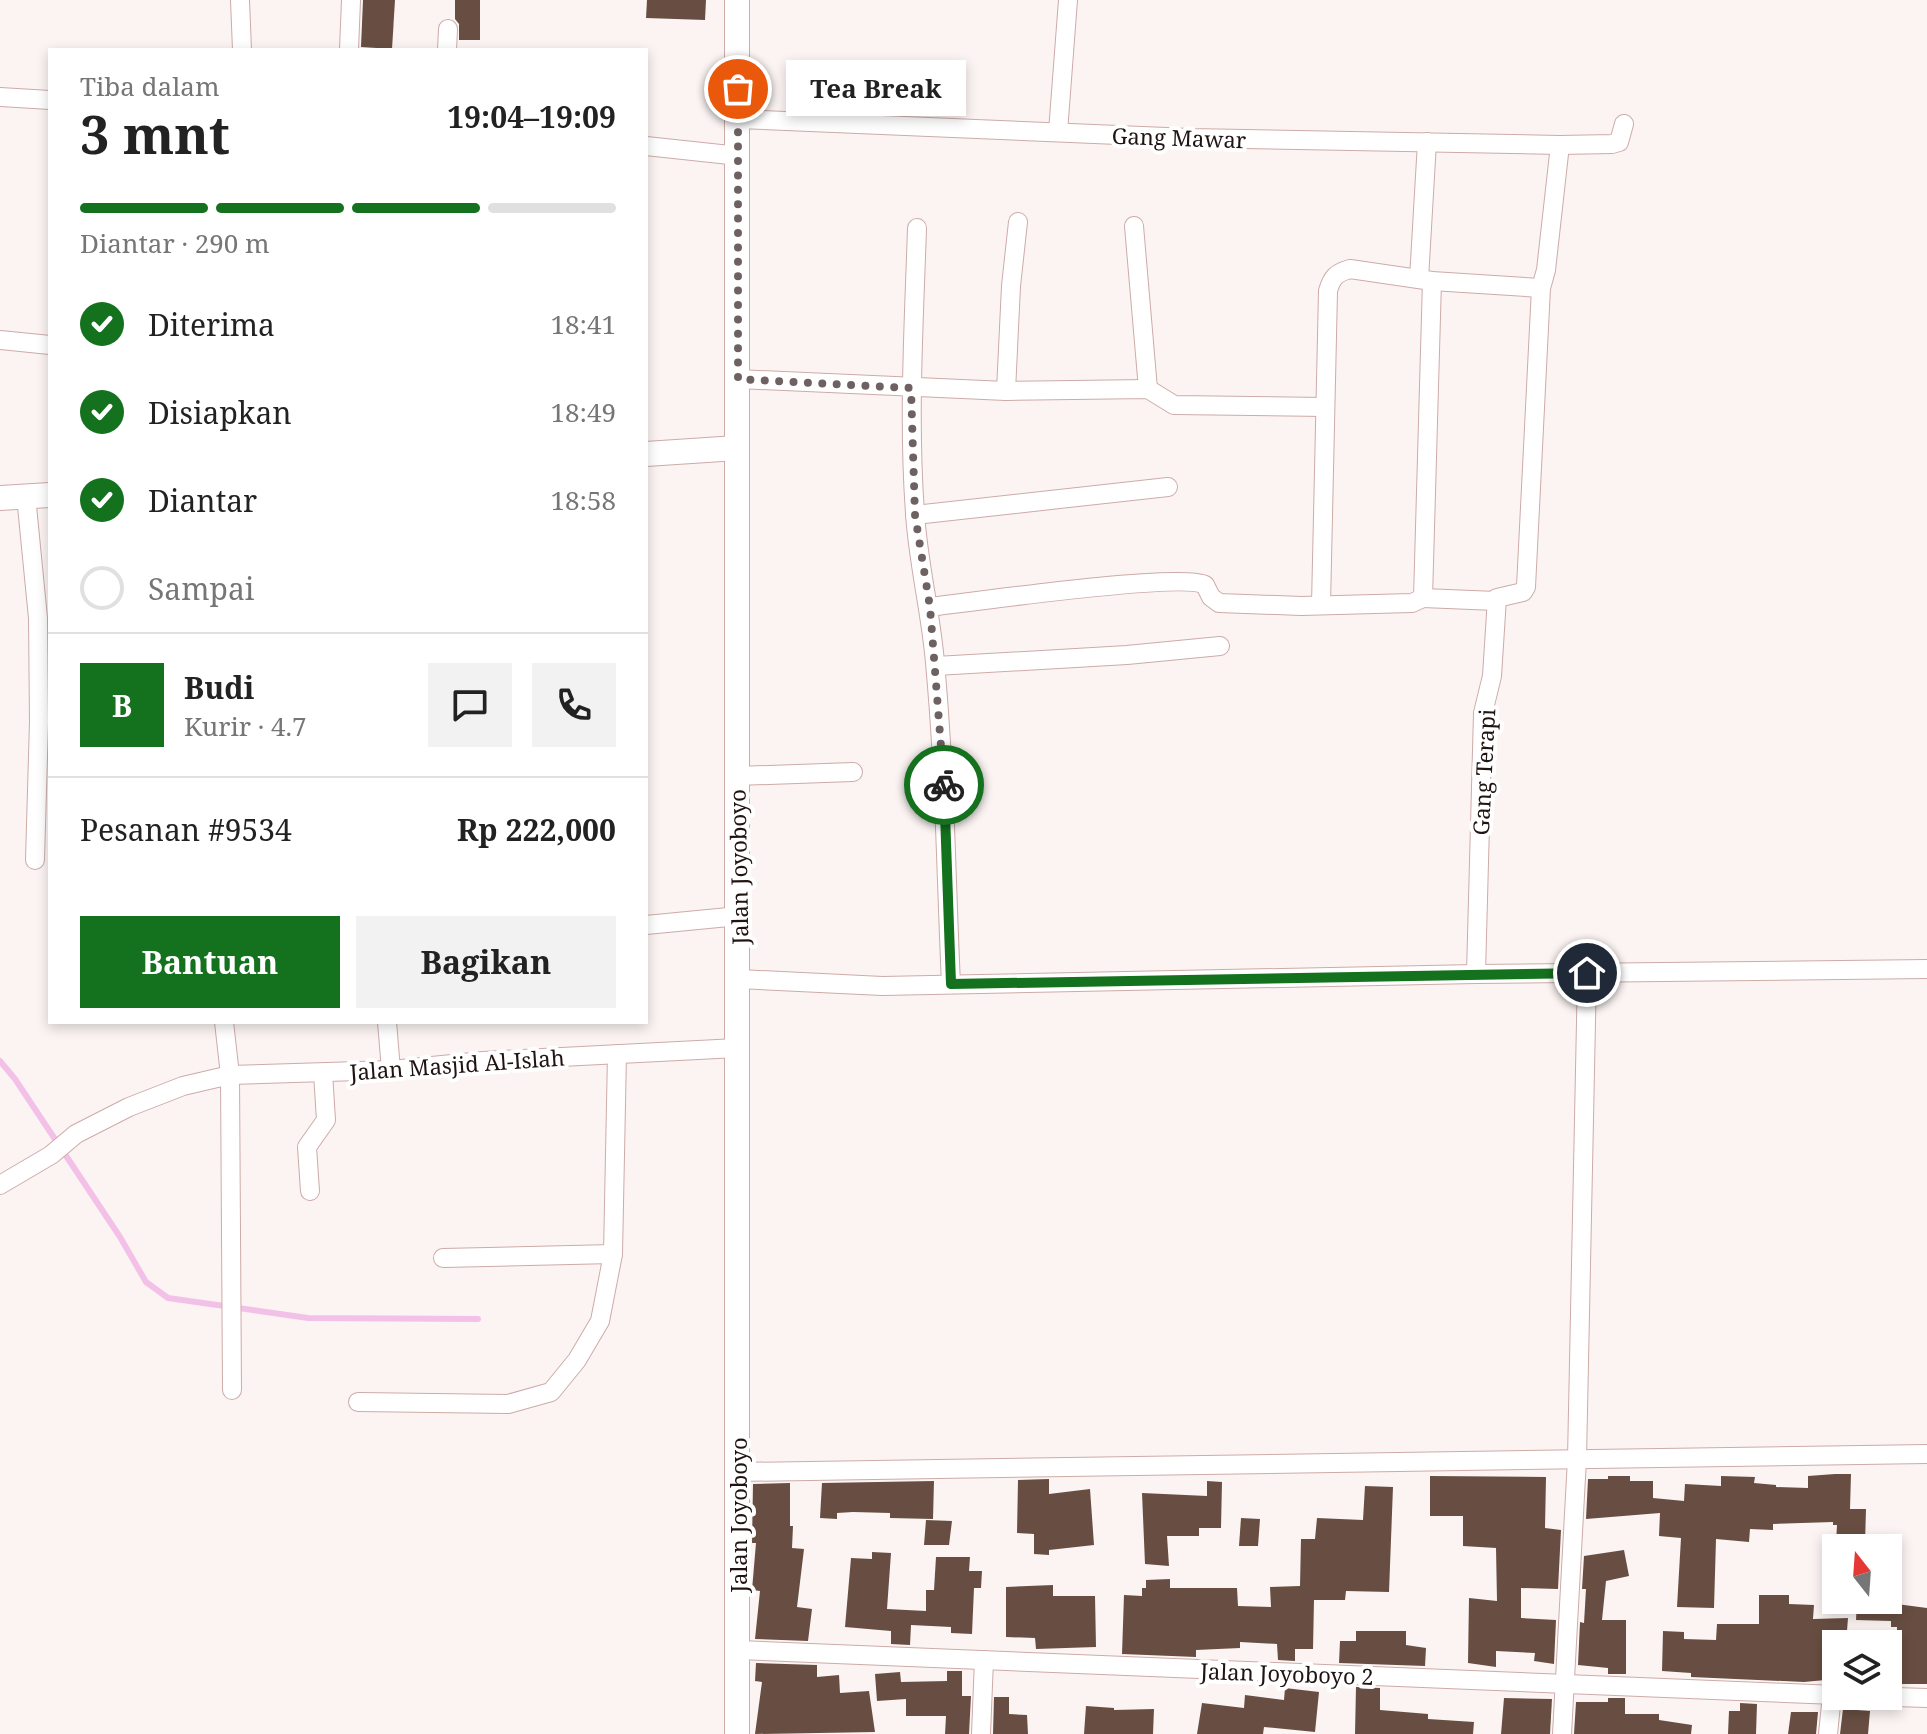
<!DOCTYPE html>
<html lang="id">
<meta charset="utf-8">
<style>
:root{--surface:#fff;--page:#f2f2f2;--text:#222;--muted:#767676;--line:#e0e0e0;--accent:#14711e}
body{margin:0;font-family:"Noto Serif",serif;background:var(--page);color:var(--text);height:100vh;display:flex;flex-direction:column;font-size:30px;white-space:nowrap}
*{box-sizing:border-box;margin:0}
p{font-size:26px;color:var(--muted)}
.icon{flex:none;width:44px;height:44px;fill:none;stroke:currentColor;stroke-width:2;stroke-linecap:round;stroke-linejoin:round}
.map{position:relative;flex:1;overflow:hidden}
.details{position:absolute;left:48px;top:48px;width:600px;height:976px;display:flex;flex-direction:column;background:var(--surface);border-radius:0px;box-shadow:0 4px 12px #0003}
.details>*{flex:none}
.needle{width:52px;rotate:343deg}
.fabs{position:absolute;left:1822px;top:1534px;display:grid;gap:16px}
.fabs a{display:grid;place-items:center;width:80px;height:80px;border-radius:0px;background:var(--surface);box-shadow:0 4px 12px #0003;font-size:40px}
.pin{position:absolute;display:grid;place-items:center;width:68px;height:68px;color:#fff;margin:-34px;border:4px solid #fff;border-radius:50%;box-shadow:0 2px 8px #0007}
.courier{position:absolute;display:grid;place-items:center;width:80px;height:80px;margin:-40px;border:6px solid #14711e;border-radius:50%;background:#fff;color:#222;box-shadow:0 2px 10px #0007}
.bubble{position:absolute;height:56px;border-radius:0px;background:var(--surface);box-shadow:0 4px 12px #0003;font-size:26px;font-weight:700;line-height:56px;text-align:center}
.headline em{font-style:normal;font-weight:700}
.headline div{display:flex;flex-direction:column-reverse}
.headline{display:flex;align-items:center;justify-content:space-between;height:136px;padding:0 32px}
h1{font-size:52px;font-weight:700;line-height:60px}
.bar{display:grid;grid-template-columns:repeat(4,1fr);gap:12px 8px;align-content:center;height:96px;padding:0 32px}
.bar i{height:10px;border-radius:6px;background:var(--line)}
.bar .current{background:var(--accent)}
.bar p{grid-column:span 4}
.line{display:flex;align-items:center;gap:20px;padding:0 32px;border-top:2px solid var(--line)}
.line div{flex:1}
.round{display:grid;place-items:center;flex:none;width:84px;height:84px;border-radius:0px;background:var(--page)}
ol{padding:0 32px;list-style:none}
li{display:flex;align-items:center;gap:24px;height:88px}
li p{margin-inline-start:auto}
li .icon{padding:8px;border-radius:50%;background:var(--accent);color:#fff;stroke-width:4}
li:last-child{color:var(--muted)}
li i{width:44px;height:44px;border:4px solid var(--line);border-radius:50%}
.cta{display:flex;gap:16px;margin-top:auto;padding:16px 32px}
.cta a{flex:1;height:92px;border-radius:0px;background:var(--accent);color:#fff;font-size:32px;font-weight:700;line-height:92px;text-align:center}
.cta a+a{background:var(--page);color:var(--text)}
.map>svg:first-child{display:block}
</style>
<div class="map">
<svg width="1927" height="1734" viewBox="0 0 1927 1734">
<rect width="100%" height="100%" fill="#fbf4f3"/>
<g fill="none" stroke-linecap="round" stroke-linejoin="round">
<polyline stroke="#f3c1e7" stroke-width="6" points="0,1061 15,1079 120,1237 146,1282 168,1298 308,1318 478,1319"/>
</g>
<g fill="#684e42">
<polygon points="363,0 395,0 392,49 361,47"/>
<polygon points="455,0 480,0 480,40 459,40 459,24 455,19"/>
<polygon points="647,0 706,0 705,20 646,18"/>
<polygon points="1835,1474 1851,1474 1850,1509 1866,1509 1865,1544 1836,1543 1837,1525 1833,1525 1833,1522 1773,1524 1773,1530 1750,1529 1749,1542 1716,1539 1714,1608 1677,1607 1681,1538 1659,1536 1660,1513 1586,1519 1588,1479 1608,1479 1608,1476 1630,1476 1630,1481 1653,1481 1653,1498 1684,1501 1685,1484 1721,1486 1721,1476 1755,1477 1754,1483 1776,1485 1776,1487 1808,1488 1808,1476"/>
<polygon points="1430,1476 1546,1477 1545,1528 1561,1530 1558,1589 1521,1588 1521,1618 1556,1620 1554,1664 1534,1661 1535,1653 1496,1651 1496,1667 1468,1663 1469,1598 1497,1601 1496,1548 1463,1546 1463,1516 1430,1516"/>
<polygon points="1049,1479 1049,1494 1090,1489 1094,1545 1049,1550 1049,1555 1034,1554 1034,1534 1017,1533 1018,1480"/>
<polygon points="934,1481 933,1519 890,1518 890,1513 853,1512 837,1513 837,1519 820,1518 822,1483"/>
<polygon points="1207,1481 1222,1482 1221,1528 1199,1528 1199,1536 1167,1536 1169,1566 1145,1564 1142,1493 1207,1496"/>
<polygon points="790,1483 790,1526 793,1526 792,1548 804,1549 797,1607 812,1609 808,1641 755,1639 760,1591 752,1590 756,1543 752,1543 753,1484"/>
<polygon points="1365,1486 1393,1487 1389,1592 1346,1591 1345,1600 1314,1600 1313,1649 1295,1649 1295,1661 1278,1660 1277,1644 1240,1642 1240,1648 1196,1650 1196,1657 1122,1654 1124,1595 1142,1596 1142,1588 1146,1588 1146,1580 1170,1579 1170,1588 1237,1588 1238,1606 1271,1607 1270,1587 1300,1586 1301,1539 1315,1539 1317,1518 1363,1520"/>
<polygon points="1241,1518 1260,1519 1258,1546 1239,1546"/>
<polygon points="926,1520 952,1521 949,1545 924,1545"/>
<polygon points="1624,1550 1629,1576 1606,1581 1602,1620 1626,1620 1626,1674 1608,1674 1608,1668 1578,1665 1580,1622 1584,1623 1586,1589 1582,1589 1584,1556"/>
<polygon points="872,1552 891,1553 887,1609 926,1611 926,1590 934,1590 936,1557 970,1557 969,1571 982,1571 981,1588 974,1588 972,1634 951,1633 951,1627 911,1625 910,1645 891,1644 891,1631 845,1627 851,1558 872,1559"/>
<polygon points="1053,1585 1053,1596 1095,1596 1096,1647 1036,1649 1035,1638 1006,1637 1006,1587"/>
<polygon points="1759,1595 1789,1595 1789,1604 1814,1605 1813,1619 1848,1618 1846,1644 1836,1644 1836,1679 1804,1682 1691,1677 1691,1673 1662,1671 1663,1631 1684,1632 1684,1639 1716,1640 1717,1624 1759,1624"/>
<polygon points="1857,1600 1889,1600 1889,1603 1927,1608 1927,1684 1896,1684 1897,1627 1891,1627 1891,1621 1856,1620"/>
<polygon points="1356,1631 1406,1631 1406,1645 1426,1648 1425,1666 1339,1663 1340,1641 1356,1641"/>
<polygon points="756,1663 817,1665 817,1677 839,1675 840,1693 869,1691 875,1732 755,1734 762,1682 755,1681"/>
<polygon points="947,1671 962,1671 962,1696 971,1696 969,1734 945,1734 946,1716 906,1716 906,1699 877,1701 875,1674 900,1672 901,1682 947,1681"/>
<polygon points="1356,1687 1380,1688 1380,1710 1428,1714 1428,1719 1474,1722 1473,1734 1355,1734"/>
<polygon points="1285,1688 1319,1692 1315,1732 1264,1727 1263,1734 1197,1734 1202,1703 1244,1708 1245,1695 1284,1700"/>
<polygon points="994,1697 1009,1697 1009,1714 1027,1715 1028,1734 993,1734"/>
<polygon points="1504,1698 1552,1699 1550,1734 1501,1734"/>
<polygon points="1608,1698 1625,1698 1625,1714 1659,1714 1659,1720 1692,1725 1691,1734 1574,1734 1576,1702 1608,1702"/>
<polygon points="1740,1703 1757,1704 1756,1734 1728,1734 1729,1711 1740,1711"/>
<polygon points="1086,1706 1114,1708 1114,1710 1154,1709 1153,1734 1084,1734"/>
<polygon points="1843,1709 1870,1711 1868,1734 1840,1734"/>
<polygon points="1791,1712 1818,1712 1816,1734 1788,1734"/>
</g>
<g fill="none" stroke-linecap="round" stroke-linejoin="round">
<g stroke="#cdaba8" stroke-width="20">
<g id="minor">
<polyline points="240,0 242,50"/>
<polyline points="349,50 351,0"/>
<polyline points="447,50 448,29"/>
<polyline points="0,97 50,100"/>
<polyline points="739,119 1190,138 1560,145 1612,144 1619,142 1624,124"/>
<polyline points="1058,132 1068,0"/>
<polyline points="646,146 739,156"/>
<polyline points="1134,226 1148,389"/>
<path d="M917 228C914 322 908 418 915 513 918 563 931 613 935 663 945 770 946 877 951 984"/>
<polyline points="1419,279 1427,142"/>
<polyline points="0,340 50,345"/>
<polyline points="738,379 1006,391 1148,389 1174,405 1325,407"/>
<polyline points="1006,391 1011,286 1018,222"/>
<polyline points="26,496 38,618 39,722 35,860"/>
<polyline points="915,515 1168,487"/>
<polyline points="1423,598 1496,601"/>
<path d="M1321 605 1328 291C1332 277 1336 273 1350 269L1432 281 1541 288"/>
<path d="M930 607C971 602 1182 572 1205 585L1211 597 1219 603 1301 606 1412 603 1423 598 1432 281"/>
<polyline points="936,666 1127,655 1220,646"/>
<polyline points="737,776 853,772"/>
<polyline points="646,925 739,916"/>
<polyline points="1476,974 1483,713 1492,676 1497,598 1523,592 1526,587 1541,288 1546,270 1560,145"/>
<polyline points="739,979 882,986 1476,974 1927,969"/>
<polyline points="224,1022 230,1075 391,1070 483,1061 737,1048"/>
<polyline points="387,1022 391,1070"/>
<polyline points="0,1185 51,1155 76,1134 129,1107 183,1086 230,1075 232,1390"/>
<polyline points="310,1191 307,1147 326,1120 323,1073"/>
<polyline points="443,1258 613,1254"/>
<polyline points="358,1402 508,1404 551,1392 577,1360 600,1321 613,1254 617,1054"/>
<polyline points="738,1472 1927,1454"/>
<polyline points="738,1650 1836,1695"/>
<polyline points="1863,1696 1927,1698"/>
<polyline points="981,1734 984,1660"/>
<polyline points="1562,1734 1577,1459 1587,973"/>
<polyline points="1828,1734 1832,1695"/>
</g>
</g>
<g stroke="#cdaba8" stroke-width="26">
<g id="major">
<polyline points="646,454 737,448"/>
<polyline points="0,498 50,495"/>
<polyline points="737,1734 737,0"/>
</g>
</g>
<use href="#minor" stroke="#fff" stroke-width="18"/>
<use href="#major" stroke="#fff" stroke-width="24"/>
</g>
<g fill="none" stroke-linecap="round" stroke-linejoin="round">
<polyline stroke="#6d6261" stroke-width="8" stroke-dasharray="0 14.4" points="738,89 738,379 911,388 915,515 930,607 944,785"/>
<polyline stroke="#14711e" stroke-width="10" points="944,785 951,984 1587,973"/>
</g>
<g text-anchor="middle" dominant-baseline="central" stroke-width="8" stroke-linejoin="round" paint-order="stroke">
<g font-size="22" fill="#201413" stroke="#fff">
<text transform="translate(1179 137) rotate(2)">Gang Mawar</text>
<text transform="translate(1483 772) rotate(-87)">Gang Terapi</text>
<text transform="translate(738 867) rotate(-91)">Jalan Joyoboyo</text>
<text transform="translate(457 1064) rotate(-4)">Jalan Masjid Al-Islah</text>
<text transform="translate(738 1515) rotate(-90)">Jalan Joyoboyo</text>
<text transform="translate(1287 1673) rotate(2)">Jalan Joyoboyo 2</text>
</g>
</g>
</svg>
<div class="fabs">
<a><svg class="needle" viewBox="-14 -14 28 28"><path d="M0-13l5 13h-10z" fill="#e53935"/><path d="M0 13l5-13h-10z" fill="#767676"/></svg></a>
<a><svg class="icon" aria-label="layers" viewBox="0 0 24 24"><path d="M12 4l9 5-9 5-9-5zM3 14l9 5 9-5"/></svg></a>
</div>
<div class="pin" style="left:738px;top:89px;background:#ea580c"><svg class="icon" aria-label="bag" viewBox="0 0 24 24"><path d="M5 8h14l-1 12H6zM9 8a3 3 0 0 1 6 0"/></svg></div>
<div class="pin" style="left:1587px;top:973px;background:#1f2937"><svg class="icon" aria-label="home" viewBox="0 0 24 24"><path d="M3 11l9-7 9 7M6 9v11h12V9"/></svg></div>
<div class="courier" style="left:944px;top:785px"><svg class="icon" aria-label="bike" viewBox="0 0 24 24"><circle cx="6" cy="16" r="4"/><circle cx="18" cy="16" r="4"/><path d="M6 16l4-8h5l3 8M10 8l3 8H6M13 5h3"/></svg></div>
<div class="bubble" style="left:786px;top:60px;width:180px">Tea Break</div>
<section class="details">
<div class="headline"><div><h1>3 mnt</h1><p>Tiba dalam</p></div><em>19:04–19:09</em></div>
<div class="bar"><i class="current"></i><i class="current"></i><i class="current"></i><i></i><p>Diantar · 290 m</p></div>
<ol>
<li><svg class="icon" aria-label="check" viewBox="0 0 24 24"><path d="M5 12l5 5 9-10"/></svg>Diterima<p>18:41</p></li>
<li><svg class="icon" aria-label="check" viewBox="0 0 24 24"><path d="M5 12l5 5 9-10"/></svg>Disiapkan<p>18:49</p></li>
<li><svg class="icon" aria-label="check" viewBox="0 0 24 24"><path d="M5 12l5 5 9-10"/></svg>Diantar<p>18:58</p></li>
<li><i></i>Sampai</li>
</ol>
<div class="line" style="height:144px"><b class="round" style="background:var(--accent);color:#fff">B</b><div><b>Budi</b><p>Kurir · 4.7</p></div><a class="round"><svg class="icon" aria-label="chat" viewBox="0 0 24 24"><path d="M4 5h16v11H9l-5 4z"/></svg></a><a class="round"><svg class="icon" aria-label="phone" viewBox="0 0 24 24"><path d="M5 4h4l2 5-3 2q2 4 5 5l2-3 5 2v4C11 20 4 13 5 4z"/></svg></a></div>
<div class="line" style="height:104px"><div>Pesanan #9534</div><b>Rp 222,000</b></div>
<div class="cta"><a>Bantuan</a><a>Bagikan</a></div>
</section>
</div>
